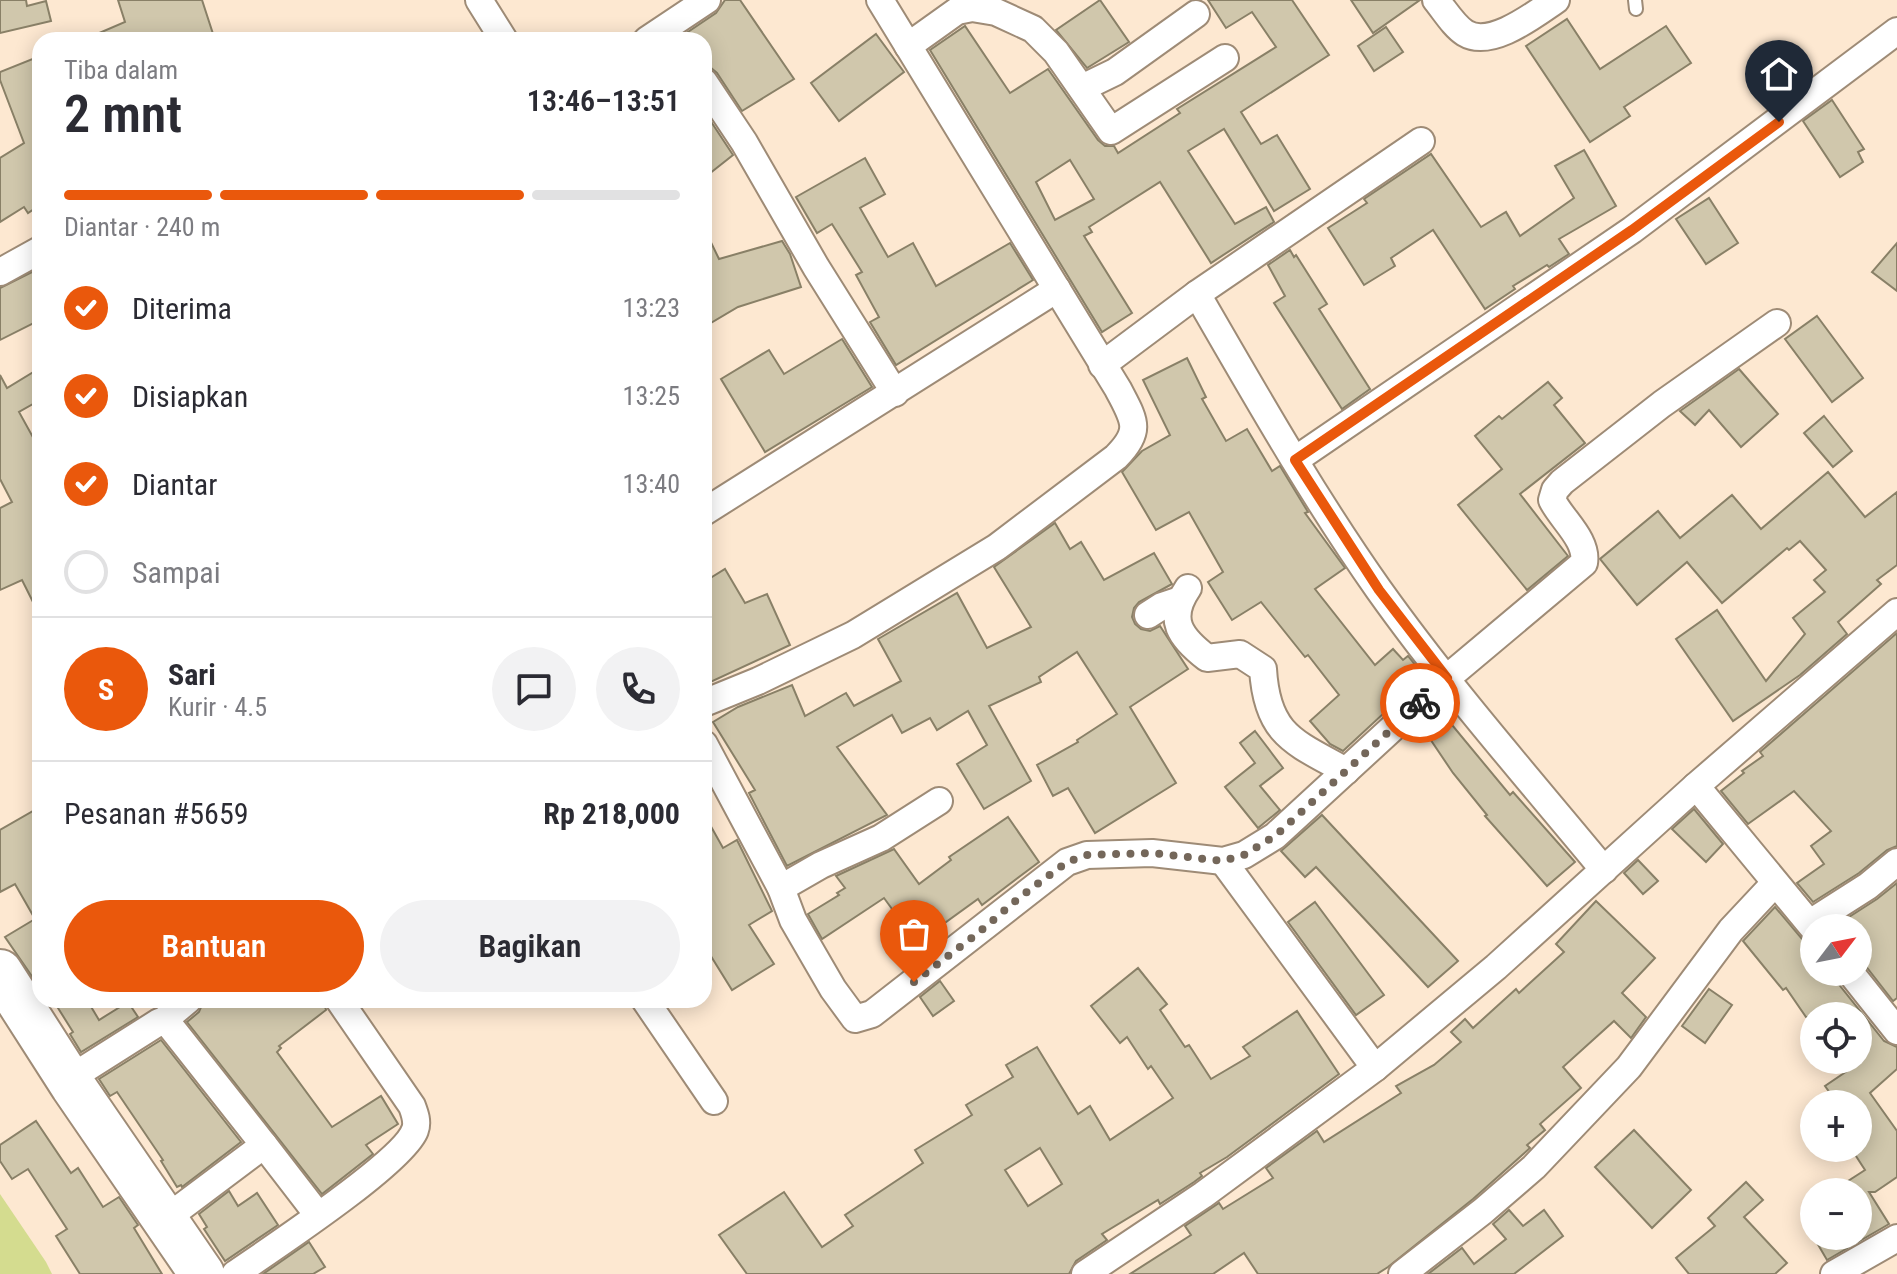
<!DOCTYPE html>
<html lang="id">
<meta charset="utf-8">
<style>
:root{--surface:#fff;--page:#f2f2f3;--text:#2b2b33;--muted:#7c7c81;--line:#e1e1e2;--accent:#ea580c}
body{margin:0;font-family:"Roboto Condensed",sans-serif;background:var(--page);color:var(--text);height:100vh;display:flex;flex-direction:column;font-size:30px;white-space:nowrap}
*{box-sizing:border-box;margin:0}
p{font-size:26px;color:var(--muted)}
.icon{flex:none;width:44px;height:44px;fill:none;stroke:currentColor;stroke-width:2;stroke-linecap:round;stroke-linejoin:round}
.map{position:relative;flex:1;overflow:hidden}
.side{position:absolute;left:32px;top:32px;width:680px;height:976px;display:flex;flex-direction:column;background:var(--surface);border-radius:24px;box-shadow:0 4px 20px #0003}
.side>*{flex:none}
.needle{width:52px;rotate:58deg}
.tools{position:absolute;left:1800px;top:914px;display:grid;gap:16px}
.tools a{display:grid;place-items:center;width:72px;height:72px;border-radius:50%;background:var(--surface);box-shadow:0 4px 20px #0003;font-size:40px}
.pin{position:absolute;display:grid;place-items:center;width:68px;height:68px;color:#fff;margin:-82px -34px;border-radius:50% 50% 50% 0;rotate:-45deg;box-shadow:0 0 8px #0007}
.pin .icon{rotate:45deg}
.courier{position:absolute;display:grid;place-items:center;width:80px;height:80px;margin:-40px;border:6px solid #ea580c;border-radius:50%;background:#fff;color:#222;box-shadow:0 2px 10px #0007}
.overview em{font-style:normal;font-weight:600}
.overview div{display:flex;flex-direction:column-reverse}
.overview{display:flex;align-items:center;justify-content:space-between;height:136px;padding:0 32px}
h1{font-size:52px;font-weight:600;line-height:60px}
.bar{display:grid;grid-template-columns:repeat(4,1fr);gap:12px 8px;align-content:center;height:96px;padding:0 32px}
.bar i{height:10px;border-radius:6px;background:var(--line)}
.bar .selected{background:var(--accent)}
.bar p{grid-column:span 4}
.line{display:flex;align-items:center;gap:20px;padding:0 32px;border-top:2px solid var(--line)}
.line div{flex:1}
.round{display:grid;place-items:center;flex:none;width:84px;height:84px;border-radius:42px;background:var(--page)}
ol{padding:0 32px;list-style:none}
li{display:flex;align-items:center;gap:24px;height:88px}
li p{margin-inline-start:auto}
li .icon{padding:8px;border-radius:50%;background:var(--accent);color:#fff;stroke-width:4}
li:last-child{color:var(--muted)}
li i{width:44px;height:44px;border:4px solid var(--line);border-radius:50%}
.action{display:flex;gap:16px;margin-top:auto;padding:16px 32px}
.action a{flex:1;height:92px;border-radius:48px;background:var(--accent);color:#fff;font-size:32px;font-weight:600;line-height:92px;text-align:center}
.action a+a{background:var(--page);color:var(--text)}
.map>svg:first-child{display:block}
</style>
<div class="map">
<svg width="1897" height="1274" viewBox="0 0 1897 1274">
<rect width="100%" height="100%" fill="#fde8d1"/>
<polygon fill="#d4dc8f" points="0,1194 46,1262 52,1274 0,1274"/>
<g fill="#d0c7ac" stroke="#898067" stroke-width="2" fill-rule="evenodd">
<polygon points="0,0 26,0 27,6 46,1 51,21 0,33"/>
<polygon points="118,0 202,0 215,40 83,40 125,22"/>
<polygon points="725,0 740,0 794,79 742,111 717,73 704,62 704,40 676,40 716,13"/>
<polygon points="1100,0 1129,42 1087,68 1056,30"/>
<path d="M1208 0H1292L1329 55 1241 112 1261 144 1277 135 1310 189 1274 211 1224 129 1188 151 1235 224 1266 207 1274 222 1211 263 1160 182 1089 227 1092 232 1084 236 1132 313 1102 332 930 50 965 26 1010 93 1048 69 1098 140 1105 146H1114L1118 153 1180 113 1177 109 1276 47 1252 12 1226 28ZM1070 160 1094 199 1055 220 1036 182Z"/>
<polygon points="1351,0 1420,0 1373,33"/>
<polygon points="1567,19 1600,69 1666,26 1691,63 1624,107 1630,116 1590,142 1526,46"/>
<polygon points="1386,27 1403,52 1374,71 1358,46"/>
<polygon points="876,34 904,72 839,121 811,83"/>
<polygon points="35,58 40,70 40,205 28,213 24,207 0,222 0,158 24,143 0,80 0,72"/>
<polygon points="1832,100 1864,149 1858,152 1863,162 1840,177 1803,121"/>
<polygon points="704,111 733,155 704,178"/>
<polygon points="1584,150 1616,206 1559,239 1569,254 1549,267 1547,265 1513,286 1515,289 1485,309 1433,230 1391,258 1395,266 1364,285 1328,228 1367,203 1364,199 1431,154 1481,227 1506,212 1520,236 1574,198 1555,166"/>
<polygon points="865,158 885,194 860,208 888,257 913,243 936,286 1010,243 1033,280 896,365 870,322 879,317 856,275 862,272 832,224 817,233 796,197"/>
<polygon points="1709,198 1738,243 1706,264 1676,219"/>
<polygon points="704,228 719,259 782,241 790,254 801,287 738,307 704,327"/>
<polygon points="1897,243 1897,291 1872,272"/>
<polygon points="1290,250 1294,257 1296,255 1327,304 1319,309 1370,389 1342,409 1274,303 1285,296 1268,265"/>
<polygon points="40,268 40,320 0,340 0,288"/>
<polygon points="1817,316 1863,378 1832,402 1785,339"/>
<polygon points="842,339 872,387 765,452 721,379 769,350 784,374"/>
<polygon points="1187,358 1206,397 1202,399 1226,441 1247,429 1272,471 1280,466 1308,512 1305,513 1345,568 1315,589 1375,665 1393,649 1403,660 1408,656 1424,676 1343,751 1330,744 1310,721 1339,695 1308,655 1305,657 1261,602 1232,620 1208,582 1223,572 1189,512 1156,530 1122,472 1142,451 1170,435 1143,380"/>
<polygon points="40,368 40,400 19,412 40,450 40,616 22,580 0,590 0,508 12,502 0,479 0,375 7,388"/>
<polygon points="1739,369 1778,414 1741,447 1709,410 1695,425 1680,411"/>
<polygon points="1548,382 1562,398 1554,405 1585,443 1520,494 1568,556 1527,590 1458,505 1502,469 1475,436 1499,416 1502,419"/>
<polygon points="1824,416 1852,451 1833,467 1804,433"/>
<polygon points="1828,472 1865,517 1897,492 1897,565 1877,580 1881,584 1838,622 1847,634 1800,675 1733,721 1676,639 1717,610 1766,681 1805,634 1793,618 1825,592 1814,580 1826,570 1800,541 1789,550 1787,548 1722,603 1687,562 1637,605 1600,559 1658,511 1680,538 1732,495 1761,529"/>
<polygon points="1055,523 1070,549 1081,542 1104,580 1154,553 1172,584 1139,602 1134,608 1132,617 1135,624 1141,629 1150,631 1160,626 1188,669 1130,707 1176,783 1095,833 1068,788 1053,796 1037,765 1078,742 1077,740 1117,714 1077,652 1039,677 1041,682 989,706 1031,781 984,809 957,764 987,745 968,711 937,730 930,718 902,733 892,715 837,747 887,815 787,866 749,793 755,790 713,722 738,707 792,685 805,716 846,693 854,706 901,681 878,639 957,593 987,648 1031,627 994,567"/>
<polygon points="725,569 745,603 767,594 790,645 704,685 704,582"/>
<polygon points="1897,633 1897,846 1887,850 1859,873 1813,902 1797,883 1824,864 1811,846 1831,831 1794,791 1748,824 1721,791 1744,773 1742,771 1763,756 1760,752"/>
<polygon points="1438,708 1510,795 1513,792 1575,862 1547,886 1485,816 1487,815 1453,773 1420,724"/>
<polygon points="1255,731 1283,768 1260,786 1280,810 1258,828 1225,787 1255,763 1240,743"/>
<polygon points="40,807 40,988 5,937 35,919 15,884 0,892 0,830"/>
<polygon points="1694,809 1723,844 1706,862 1672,829"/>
<polygon points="704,814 723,848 737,840 772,911 749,925 774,964 732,990 704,945"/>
<polygon points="1322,815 1458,961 1428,987 1316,867 1305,877 1281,851"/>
<polygon points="1008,817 1039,862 982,905 978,899 917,943 884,898 822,939 808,914 839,895 837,893 845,888 836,876 894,849 919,884 951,860 949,857"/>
<polygon points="1638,860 1658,881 1643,894 1624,873"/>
<polygon points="1897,883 1897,998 1893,1001 1858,956 1858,928 1832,928 1877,899"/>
<polygon points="1596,901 1655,958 1622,993 1646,1017 1631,1038 1614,1021 1563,1067 1581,1088 1540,1124 1545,1130 1527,1145 1530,1148 1473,1199 1388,1267 1377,1274 1258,1274 1244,1253 1213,1274 1130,1274 1191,1235 1185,1226 1219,1203 1223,1209 1273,1178 1266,1168 1317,1131 1324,1142 1401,1093 1396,1086 1434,1065 1461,1042 1451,1032 1465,1019 1473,1028 1516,989 1519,993 1564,952 1556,944"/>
<polygon points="1315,902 1384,995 1356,1015 1288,922"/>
<polygon points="1775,907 1802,939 1814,945 1814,972 1834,972 1837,982 1884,1041 1897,1047 1897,1069 1870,1093 1897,1131 1897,1177 1875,1192 1869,1192 1889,1224 1827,1260 1813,1236 1859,1236 1858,1192 1831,1192 1865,1170 1854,1153 1858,1150 1858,1104 1838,1104 1825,1086 1850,1069 1843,1060 1858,1060 1858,1016 1806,1017 1786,988 1783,990 1743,941"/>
<path d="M1138 968 1167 1004 1160 1010 1185 1047 1189 1045 1211 1079 1250 1056 1243 1047 1297 1011 1339 1074 1227 1157 1200 1173 1202 1176 1194 1182 1160 1204 1158 1200 1102 1234 1107 1240 1076 1261 1069 1274H747L719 1235 784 1192 822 1247 853 1226 845 1215 923 1163 915 1150 972 1115 966 1105 1013 1077 1006 1065 1037 1047 1078 1114 1090 1106 1110 1140 1173 1098 1151 1066 1148 1069 1127 1037 1120 1043 1091 1006ZM1040 1148 1062 1184 1028 1206 1005 1170Z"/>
<polygon points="940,981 954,1001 933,1016 920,997"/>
<polygon points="1709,989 1732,1005 1705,1043 1682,1026"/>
<polygon points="53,1000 87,1000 99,1020 128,1002 138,1017 81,1052 70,1034 73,1032"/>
<polygon points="204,1000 323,1000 326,1010 279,1046 281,1048 277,1052 332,1127 381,1096 398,1124 366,1145 373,1154 322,1194 187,1022 199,1012"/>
<polygon points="161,1040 241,1142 182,1187 181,1185 177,1187 161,1161 163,1160 117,1092 110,1096 99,1079"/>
<polygon points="36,1121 71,1173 78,1168 103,1207 119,1197 138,1225 134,1228 162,1274 80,1274 56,1236 67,1229 28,1169 12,1179 0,1161 0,1145"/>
<polygon points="1634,1130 1691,1190 1652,1228 1595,1167"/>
<polygon points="1746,1182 1763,1200 1744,1217 1787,1263 1775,1274 1689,1274 1676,1258 1715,1226 1708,1218"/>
<polygon points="229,1191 238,1206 257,1193 278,1225 225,1261 204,1229 207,1227 199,1214"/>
<polygon points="1509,1210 1523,1226 1544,1210 1563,1236 1514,1274 1428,1274 1462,1248 1474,1264 1506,1239 1493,1224"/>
<polygon points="309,1242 325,1267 313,1274 263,1274"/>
</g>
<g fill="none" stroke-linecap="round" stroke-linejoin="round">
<g stroke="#9e8b76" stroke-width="16">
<polyline id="lane" points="1635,0 1636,9"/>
</g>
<g stroke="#9e8b76" stroke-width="30">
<g id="street">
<polyline points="479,0 504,40"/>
<path d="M1436 0C1445 11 1454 26 1465 33 1491 49 1535 14 1556 0"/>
<polyline points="647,40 707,0"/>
<polyline points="908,46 957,11 972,8 996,12 1033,29 1056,52 1111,131 1225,58"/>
<polyline points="704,82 744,142 816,267 895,393"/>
<polyline points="1082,88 1115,72 1196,14"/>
<polyline points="0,272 40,250"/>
<path d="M1197 294C1255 394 1312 495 1379 590 1448 687 1528 778 1604 870"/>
<polyline points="1102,365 1197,294 1421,141"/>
<polyline points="1295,460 1632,230 1897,31"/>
<polyline points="704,512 1057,289"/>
<path d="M1188 588C1166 620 1181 638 1207 658L1240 654 1263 669C1267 735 1294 742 1346 771"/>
<polyline points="1148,615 1162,606 1180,600"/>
<path d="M704 703 758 681 853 635 997 547 1116 457C1143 430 1134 420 1118 389L880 0"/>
<path d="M704 744 781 888 793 920 833 989 855 1019 872 1014 1067 862 1087 855 1152 853 1223 861 1244 855 1275 836 1447 678 1584 563C1588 540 1562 520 1552 500L1555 490 1562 482 1662 404 1777 323"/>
<polyline points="1696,786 1814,929"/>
<polyline points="1223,861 1375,1068"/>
<polyline points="781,888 821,865 881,838 939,801"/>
<polyline points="1810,923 1868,886 1897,862"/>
<polyline points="1850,972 1897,1031"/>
<polyline points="645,1000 714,1101"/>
<polyline points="163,1021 188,1000"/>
<polyline points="69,1079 159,1022 167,1022 264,1145 164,1220"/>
<polyline points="264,1145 318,1215"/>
<path d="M235 1274C268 1251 404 1162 415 1130 418 1122 415 1114 412 1106L339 1000"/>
<polyline points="1085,1274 1203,1195 1375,1068 1496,967 1696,786 1897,612"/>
<polyline points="1402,1274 1483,1211 1534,1167 1629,1067 1731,930 1775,883"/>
<polyline points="1834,1274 1897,1238"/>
</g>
</g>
<g stroke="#9e8b76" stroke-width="48">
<polyline id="highway" points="0,972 73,1086 202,1274"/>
</g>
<use href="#lane" stroke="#fff" stroke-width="12"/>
<use href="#street" stroke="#fff" stroke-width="26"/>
<use href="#highway" stroke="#fff" stroke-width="44"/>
</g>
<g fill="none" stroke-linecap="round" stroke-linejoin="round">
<polyline stroke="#74675a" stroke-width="8" stroke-dasharray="0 14.4" points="914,982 977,934 1020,897 1067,862 1087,855 1152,853 1223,861 1244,855 1275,836 1420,703"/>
<polyline stroke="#ea580c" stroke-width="10" points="1420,703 1447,678 1379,590 1295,460 1632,230 1779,122"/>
</g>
</svg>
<div class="tools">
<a><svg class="needle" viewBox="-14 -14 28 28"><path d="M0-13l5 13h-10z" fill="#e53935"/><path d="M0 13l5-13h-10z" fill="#7c7c81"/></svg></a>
<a><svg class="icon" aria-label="locate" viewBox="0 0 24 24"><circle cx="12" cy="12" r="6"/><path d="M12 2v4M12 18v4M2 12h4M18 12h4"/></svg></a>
<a>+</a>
<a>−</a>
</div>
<div class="pin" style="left:914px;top:982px;background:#ea580c"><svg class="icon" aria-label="bag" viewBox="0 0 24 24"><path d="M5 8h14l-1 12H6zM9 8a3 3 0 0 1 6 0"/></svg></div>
<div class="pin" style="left:1779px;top:122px;background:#1f2937"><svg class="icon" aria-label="home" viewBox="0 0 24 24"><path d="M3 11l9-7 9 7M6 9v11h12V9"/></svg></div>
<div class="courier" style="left:1420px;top:703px"><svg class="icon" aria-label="bike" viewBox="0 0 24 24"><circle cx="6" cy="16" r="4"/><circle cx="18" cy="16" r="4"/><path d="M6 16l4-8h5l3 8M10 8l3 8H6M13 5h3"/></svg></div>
<section class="side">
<div class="overview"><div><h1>2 mnt</h1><p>Tiba dalam</p></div><em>13:46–13:51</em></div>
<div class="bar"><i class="selected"></i><i class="selected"></i><i class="selected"></i><i></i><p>Diantar · 240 m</p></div>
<ol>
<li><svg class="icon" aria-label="check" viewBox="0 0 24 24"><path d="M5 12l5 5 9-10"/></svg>Diterima<p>13:23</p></li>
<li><svg class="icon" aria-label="check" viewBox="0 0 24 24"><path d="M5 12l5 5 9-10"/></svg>Disiapkan<p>13:25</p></li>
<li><svg class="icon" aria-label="check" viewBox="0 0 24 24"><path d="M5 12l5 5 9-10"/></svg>Diantar<p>13:40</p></li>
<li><i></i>Sampai</li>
</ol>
<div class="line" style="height:144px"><b class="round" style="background:var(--accent);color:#fff">S</b><div><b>Sari</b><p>Kurir · 4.5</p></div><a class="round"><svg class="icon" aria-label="chat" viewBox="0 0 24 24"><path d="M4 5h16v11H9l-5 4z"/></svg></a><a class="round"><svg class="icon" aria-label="phone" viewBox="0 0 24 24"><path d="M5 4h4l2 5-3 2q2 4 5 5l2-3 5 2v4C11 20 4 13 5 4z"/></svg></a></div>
<div class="line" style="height:104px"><div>Pesanan #5659</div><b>Rp 218,000</b></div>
<div class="action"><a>Bantuan</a><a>Bagikan</a></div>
</section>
</div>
